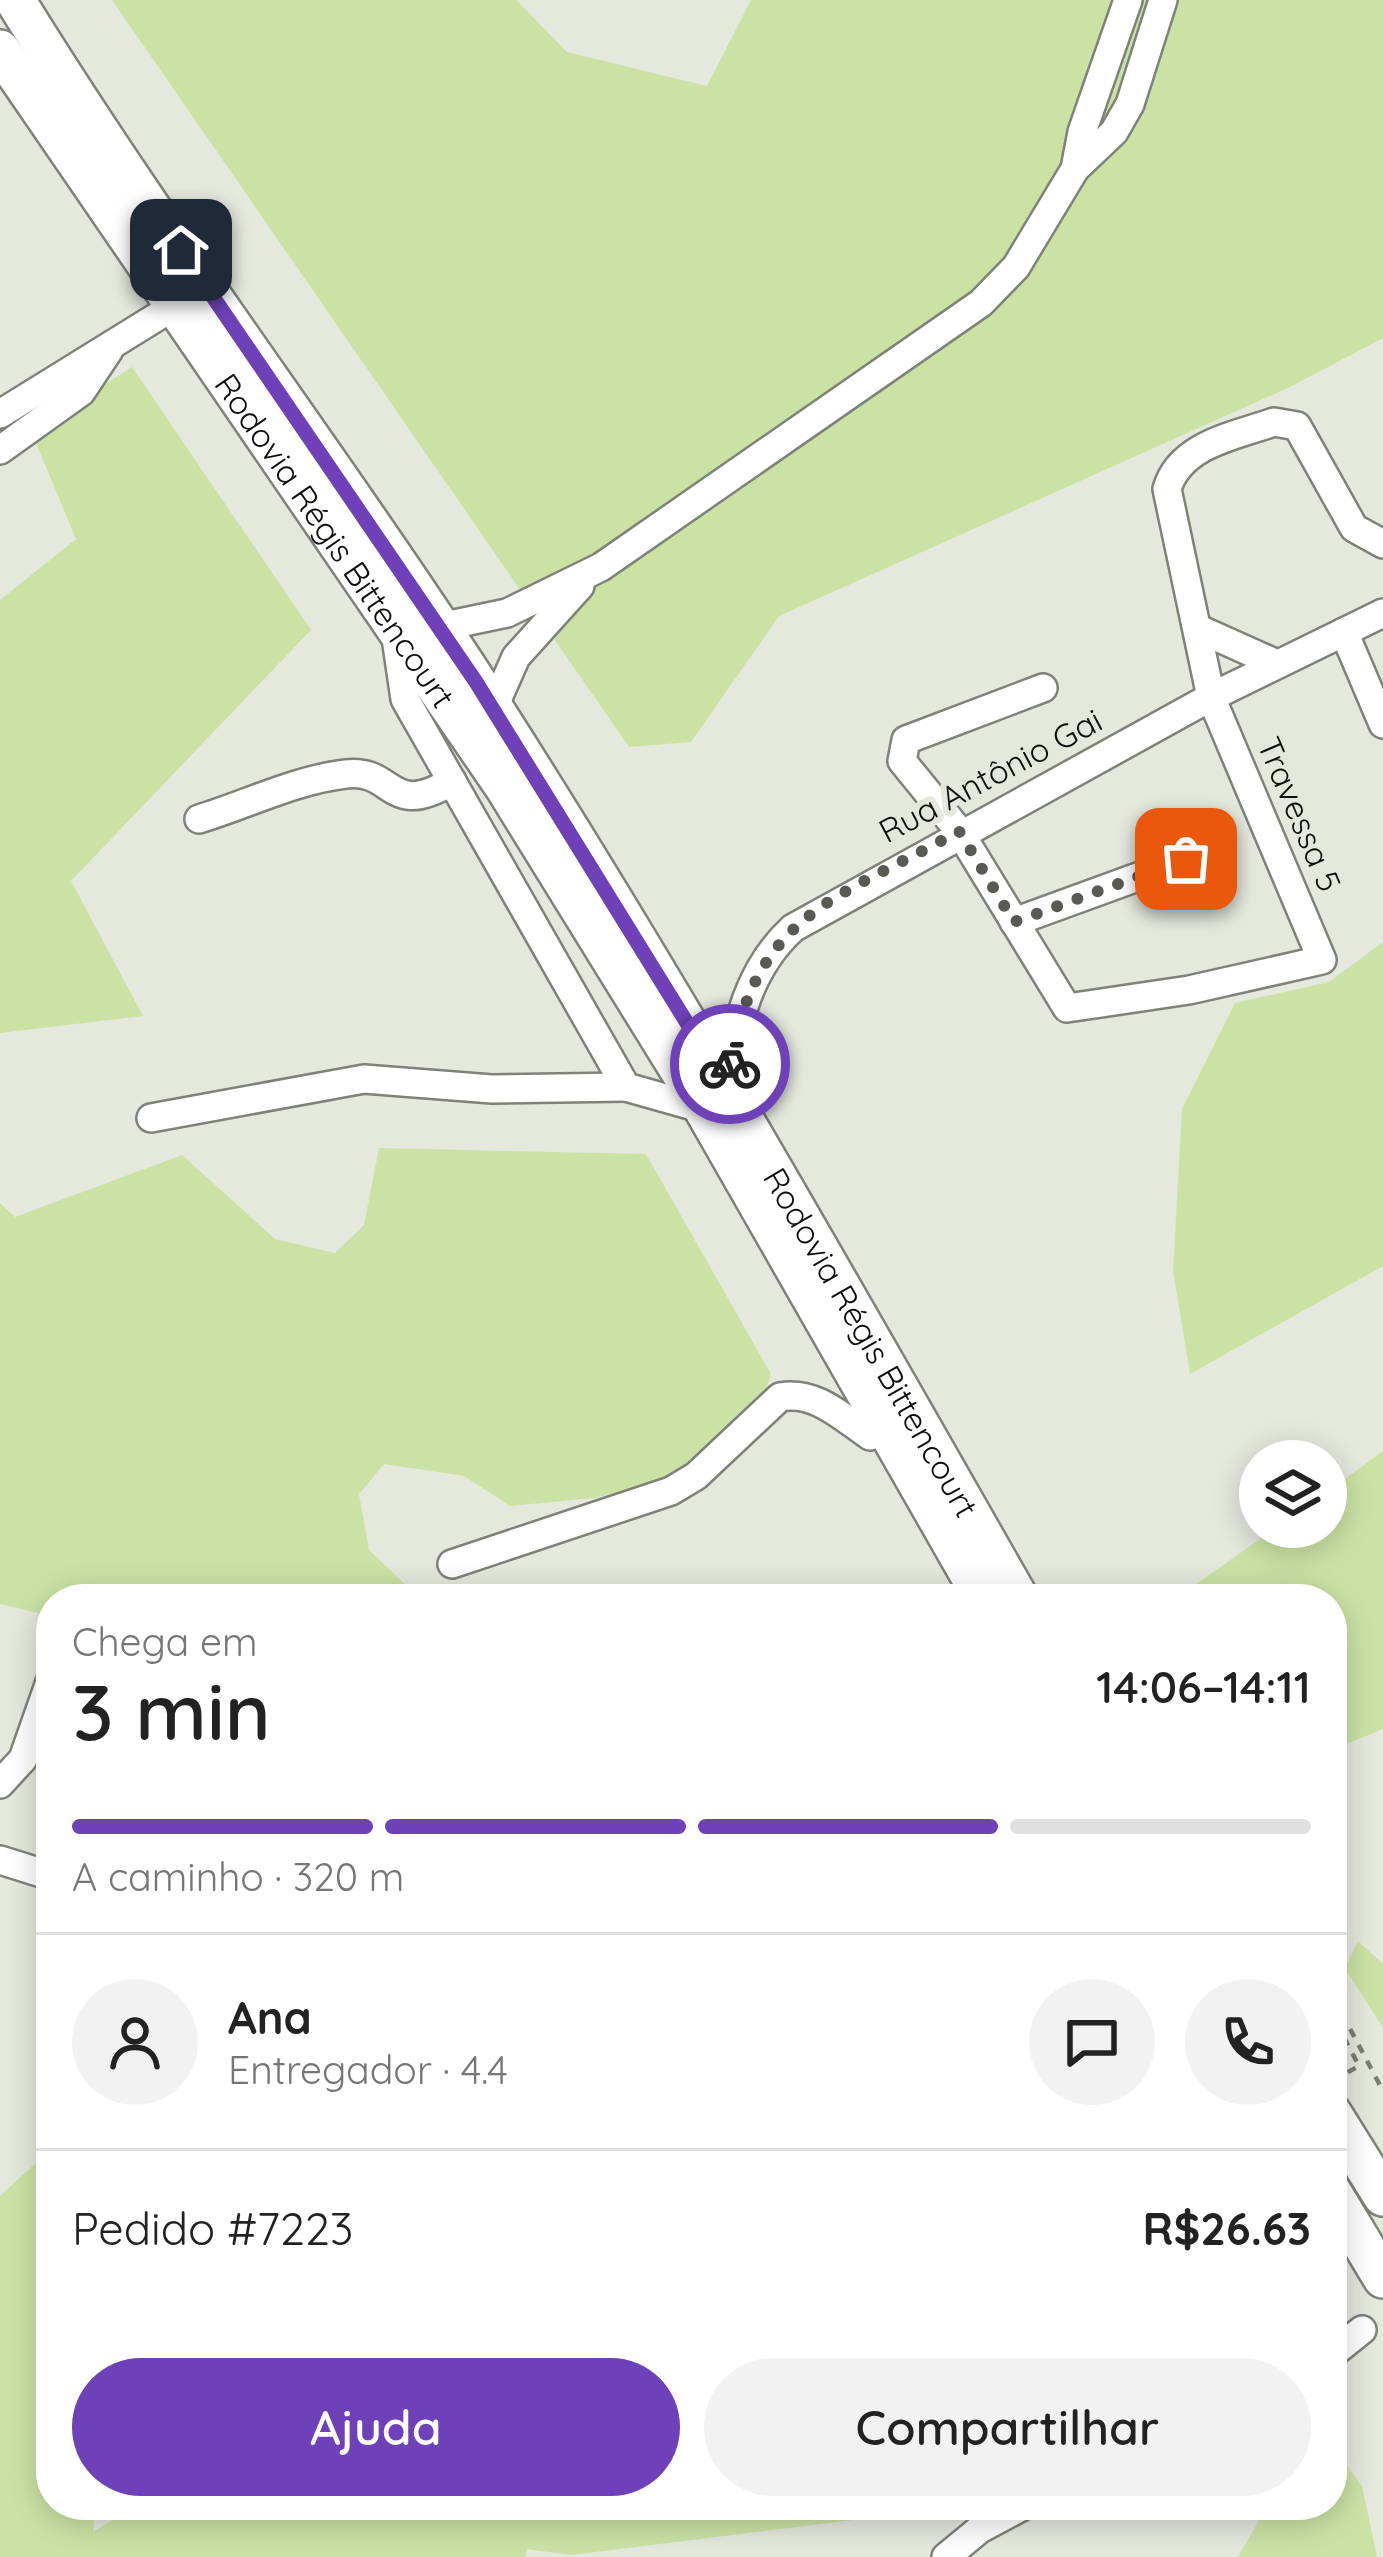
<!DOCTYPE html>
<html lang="pt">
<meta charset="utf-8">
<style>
:root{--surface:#fff;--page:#f2f2f2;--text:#222;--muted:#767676;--line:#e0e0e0;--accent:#6f41b9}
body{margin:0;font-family:Quicksand,sans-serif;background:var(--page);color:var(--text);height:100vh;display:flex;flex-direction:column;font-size:45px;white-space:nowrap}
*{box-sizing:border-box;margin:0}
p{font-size:39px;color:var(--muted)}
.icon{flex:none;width:66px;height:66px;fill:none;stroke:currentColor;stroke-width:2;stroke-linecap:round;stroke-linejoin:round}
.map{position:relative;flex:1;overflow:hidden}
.panel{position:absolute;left:36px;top:1584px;width:1311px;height:936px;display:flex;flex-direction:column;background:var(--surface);border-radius:48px;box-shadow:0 6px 30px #0003}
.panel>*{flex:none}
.buttons{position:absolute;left:1239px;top:1440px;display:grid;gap:24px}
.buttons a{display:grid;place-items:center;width:108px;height:108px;border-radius:50%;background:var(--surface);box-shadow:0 6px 30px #0003;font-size:60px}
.pin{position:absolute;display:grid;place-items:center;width:102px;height:102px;color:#fff;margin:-51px;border-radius:24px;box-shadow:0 6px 18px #0006}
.courier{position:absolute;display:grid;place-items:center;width:120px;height:120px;margin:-60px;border:9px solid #6f41b9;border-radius:50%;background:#fff;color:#222;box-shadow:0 3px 15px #0007}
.overview em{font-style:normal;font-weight:600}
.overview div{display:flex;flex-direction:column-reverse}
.overview{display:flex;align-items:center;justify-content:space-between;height:204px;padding:0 36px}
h1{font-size:78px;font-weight:600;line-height:90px}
.bar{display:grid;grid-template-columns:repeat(4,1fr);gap:18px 12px;align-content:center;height:144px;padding:0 36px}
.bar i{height:15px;border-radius:9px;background:var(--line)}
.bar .on{background:var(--accent)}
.bar p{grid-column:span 4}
.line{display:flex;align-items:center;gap:30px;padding:0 36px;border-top:3px solid var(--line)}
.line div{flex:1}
.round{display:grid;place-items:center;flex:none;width:126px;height:126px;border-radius:63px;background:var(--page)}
.primary-button{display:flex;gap:24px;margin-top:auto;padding:24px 36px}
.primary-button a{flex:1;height:138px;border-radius:72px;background:var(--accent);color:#fff;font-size:48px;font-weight:600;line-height:138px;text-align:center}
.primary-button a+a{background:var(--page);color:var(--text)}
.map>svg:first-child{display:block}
</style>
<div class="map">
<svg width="1383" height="2557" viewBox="0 0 1383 2557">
<rect width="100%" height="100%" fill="#e4e8dd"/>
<g fill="#cce2a5">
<polygon points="112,0 516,0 567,52 707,86 751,0 1383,0 1383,338 1290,387 779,616 691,742 629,747"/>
<polygon points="132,367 311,630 71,881 143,1016 0,1033 0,600 76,539 31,431"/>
<polygon points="1383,942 1383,1266 1190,1374 1173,1271 1182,1109 1235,1003 1329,982"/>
<polygon points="379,1148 646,1154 771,1374 750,1438 665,1481 594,1498 510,1506 464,1476 384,1464 359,1494 369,1550 410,1589 412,1599 51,1599 51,1616 0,1604 0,1203 15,1217 182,1155 275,1239 335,1253 364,1225"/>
<polygon points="1383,1451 1383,1729 1332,1750 1332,1599 1175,1599 1277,1527 1326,1527 1326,1493"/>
<polygon points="1358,1941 1383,1964 1383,2028 1345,1968"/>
<polygon points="51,2149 51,2505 95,2505 93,2532 136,2505 974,2505 571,2555 527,2549 526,2557 0,2557 0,2196"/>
<polygon points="1332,2446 1362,2486 1377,2557 1238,2557 1268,2505 1332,2505"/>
</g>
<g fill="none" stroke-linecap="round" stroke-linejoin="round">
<g stroke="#7e8278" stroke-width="32">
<g id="minor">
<polyline points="1075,169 1082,132 1128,0"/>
<polyline points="0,414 176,305"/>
<polyline points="0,450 81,392 109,350"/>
<polyline points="440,627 507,613 601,567 981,303 1016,267 1075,169 1114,132 1130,104 1163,0"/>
<polyline points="1199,629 1277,664"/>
<polyline points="395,631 405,699 626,1087 704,1109"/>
<polyline points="1344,632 1383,724"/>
<path d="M1043 688 906 740 902 761 959 831 1067 1008 1189 990 1322 960 1211 697 1167 489C1180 444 1235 436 1274 422L1297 426 1354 528 1383 544"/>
<polyline points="493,709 516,657 580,586"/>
<path d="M199 819C245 805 298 779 346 774 395 768 388 820 452 781"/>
<polyline points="1014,922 1187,859"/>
<path d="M726 1086C737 1026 746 971 793 928L1211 697 1383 613"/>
<polyline points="151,1118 364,1079 492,1089 626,1087"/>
<path d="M452 1564 671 1491 696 1476 780 1397C815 1390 842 1417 870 1436"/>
<polyline points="0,1784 23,1759 51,1679"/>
<polyline points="0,1860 51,1876"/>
<polyline points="1332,2354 1362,2330"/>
<polyline points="946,2557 980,2529 1025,2505"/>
</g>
</g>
<g stroke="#7e8278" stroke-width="44">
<g id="highway">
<path id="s1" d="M15 0C164 242 339 468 493 708 679 999 848 1300 1019 1599"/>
<path id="s2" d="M0 50 505 787 704 1109 984 1599"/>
<polyline points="1332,2114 1383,2196"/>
<polyline points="1332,2193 1383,2278"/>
</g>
</g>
<polyline stroke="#7b7e76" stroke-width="4.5" stroke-dasharray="9 9" stroke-linecap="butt" points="1332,2081 1359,2066 1339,2028 1347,2023 1383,2091"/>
<use href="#minor" stroke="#fff" stroke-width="27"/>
<use href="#highway" stroke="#fff" stroke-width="39"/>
</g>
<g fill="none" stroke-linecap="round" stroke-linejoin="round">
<path stroke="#585a54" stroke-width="12" stroke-dasharray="0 21.6" d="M730 1064C757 911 837 900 959 831L1014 922 1186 859"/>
<polyline stroke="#6f41b9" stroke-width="15" points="181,250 476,682 726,1086 730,1064"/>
</g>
<g text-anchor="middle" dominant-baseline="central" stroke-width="12" stroke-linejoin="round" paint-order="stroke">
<g font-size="33" fill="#0c0e0a" stroke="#e4e8dd">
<text stroke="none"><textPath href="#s2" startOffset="594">Rodovia Régis Bittencourt</textPath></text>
<text transform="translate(990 775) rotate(-28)">Rua Antônio Gai</text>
<text transform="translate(1300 814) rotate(67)">Travessa 5</text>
<text stroke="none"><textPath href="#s1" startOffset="1593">Rodovia Régis Bittencourt</textPath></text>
</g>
</g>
</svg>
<div class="buttons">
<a><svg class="icon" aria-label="layers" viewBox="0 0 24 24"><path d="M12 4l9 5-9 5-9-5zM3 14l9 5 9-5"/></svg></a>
</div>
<div class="pin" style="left:1186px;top:859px;background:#ea580c"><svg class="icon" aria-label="bag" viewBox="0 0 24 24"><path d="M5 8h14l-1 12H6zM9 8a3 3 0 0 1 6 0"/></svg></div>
<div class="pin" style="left:181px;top:250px;background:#1f2937"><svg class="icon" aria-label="home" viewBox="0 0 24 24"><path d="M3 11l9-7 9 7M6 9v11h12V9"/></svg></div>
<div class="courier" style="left:730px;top:1064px"><svg class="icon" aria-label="bike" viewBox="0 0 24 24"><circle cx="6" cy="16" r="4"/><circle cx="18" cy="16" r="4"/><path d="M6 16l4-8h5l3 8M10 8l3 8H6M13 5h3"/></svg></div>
<section class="panel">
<div class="overview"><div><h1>3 min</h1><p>Chega em</p></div><em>14:06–14:11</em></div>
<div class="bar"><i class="on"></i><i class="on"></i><i class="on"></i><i></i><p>A caminho · 320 m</p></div>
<div class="line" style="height:216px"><a class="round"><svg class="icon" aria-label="person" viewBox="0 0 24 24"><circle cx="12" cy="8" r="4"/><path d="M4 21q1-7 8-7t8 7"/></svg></a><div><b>Ana</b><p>Entregador · 4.4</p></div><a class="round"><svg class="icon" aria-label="chat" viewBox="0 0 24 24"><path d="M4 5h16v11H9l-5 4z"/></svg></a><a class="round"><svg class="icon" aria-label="phone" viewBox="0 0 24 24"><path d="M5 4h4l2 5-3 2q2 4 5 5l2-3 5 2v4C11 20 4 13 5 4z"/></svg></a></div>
<div class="line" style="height:156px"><div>Pedido #7223</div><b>R$26.63</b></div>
<div class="primary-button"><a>Ajuda</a><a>Compartilhar</a></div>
</section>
</div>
